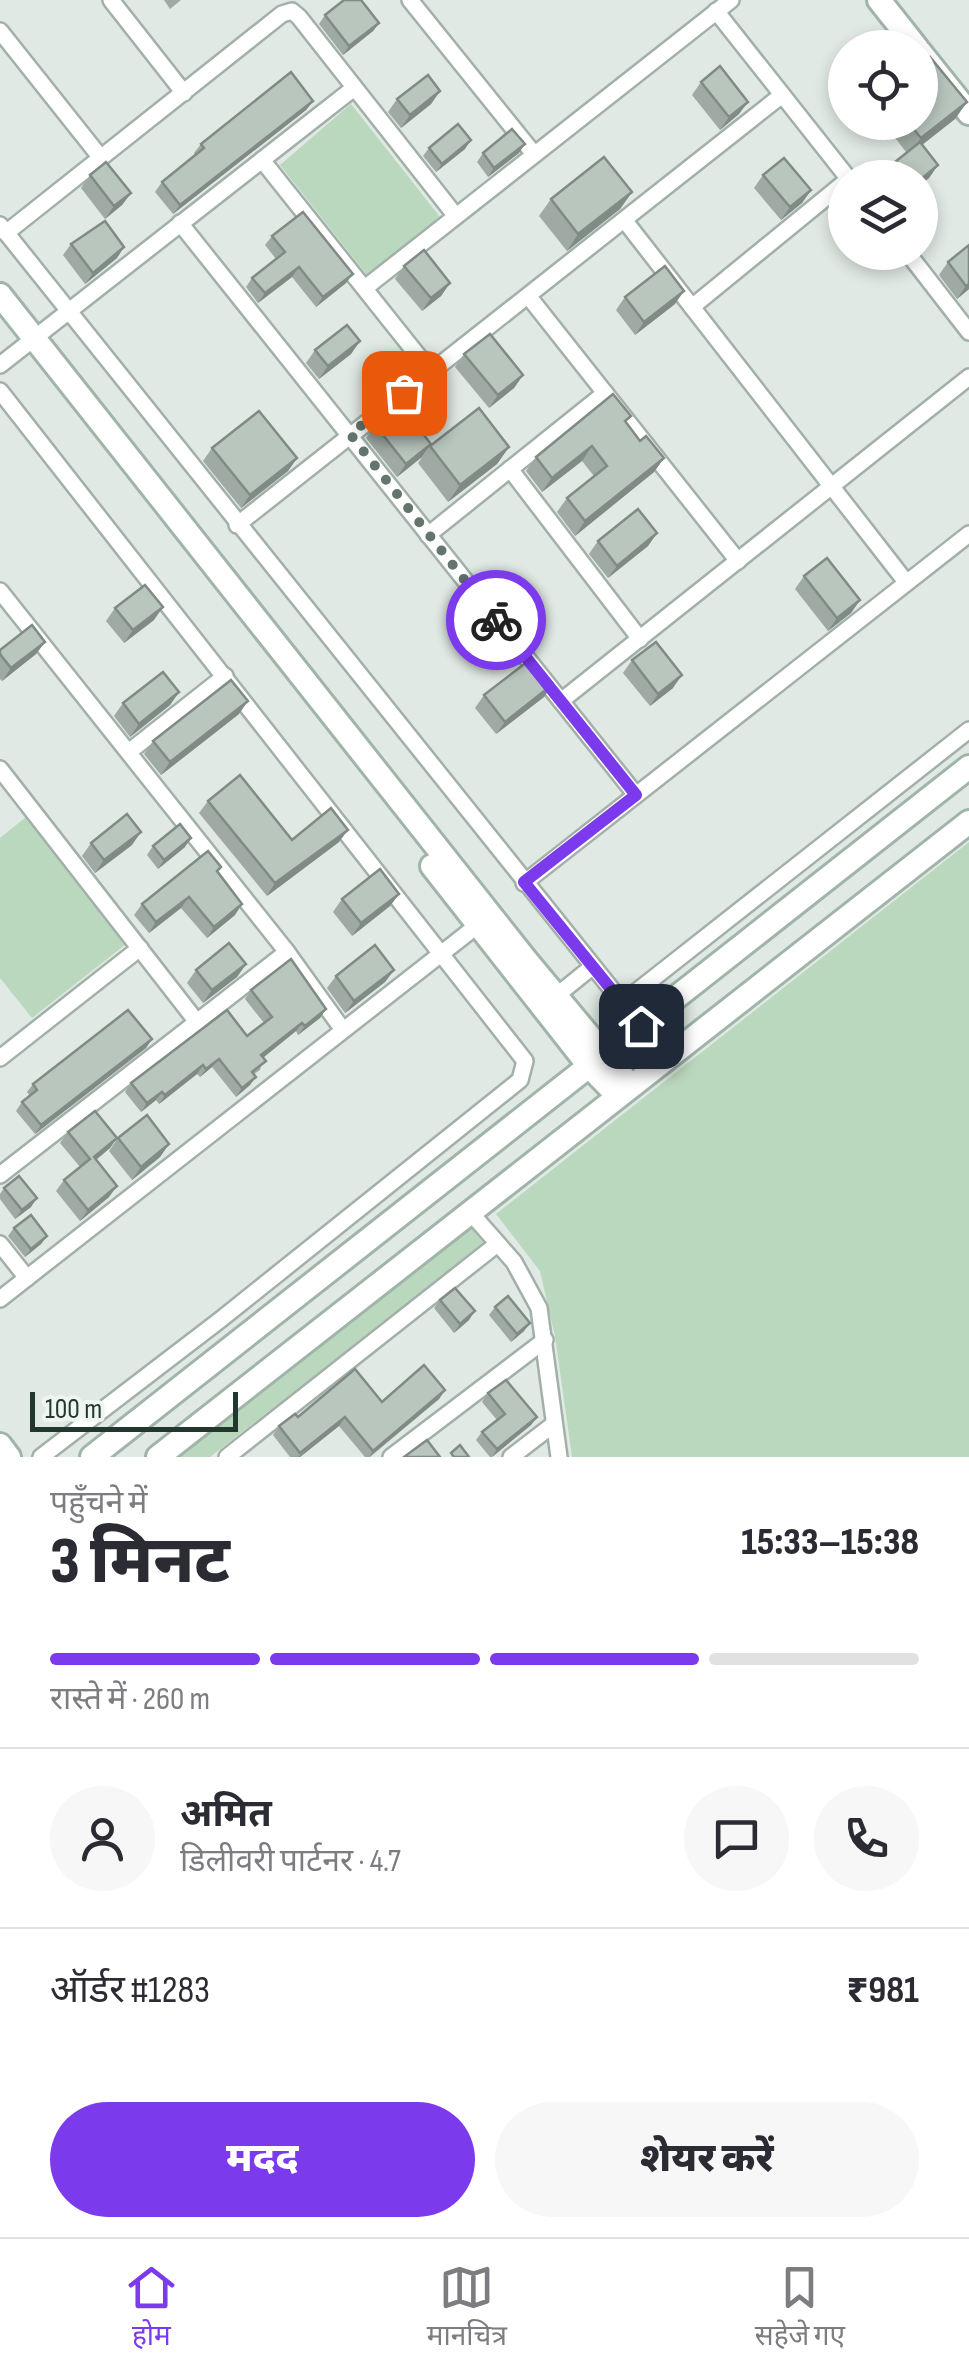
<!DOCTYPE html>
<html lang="hi">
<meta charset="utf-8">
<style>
:root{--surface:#fff;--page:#f7f7f7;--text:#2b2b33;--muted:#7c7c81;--line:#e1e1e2;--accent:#7c3aed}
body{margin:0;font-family:"Sofia Sans Condensed","Noto Sans Devanagari",sans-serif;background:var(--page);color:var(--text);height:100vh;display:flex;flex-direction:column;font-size:38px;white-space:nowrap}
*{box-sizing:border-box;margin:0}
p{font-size:32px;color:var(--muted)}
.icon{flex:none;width:55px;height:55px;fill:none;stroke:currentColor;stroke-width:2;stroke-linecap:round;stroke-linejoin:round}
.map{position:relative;height:1457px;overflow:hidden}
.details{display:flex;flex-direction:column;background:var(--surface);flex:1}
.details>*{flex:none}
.controls{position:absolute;left:828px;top:30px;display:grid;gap:20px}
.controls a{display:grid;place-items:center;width:110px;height:110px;border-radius:50%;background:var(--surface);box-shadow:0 5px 15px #0003;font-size:50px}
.scale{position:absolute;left:30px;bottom:25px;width:208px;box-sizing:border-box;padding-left:10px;border:5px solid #22372e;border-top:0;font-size:28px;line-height:35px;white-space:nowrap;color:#22372e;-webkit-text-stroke:8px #eff6f2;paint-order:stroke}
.pin{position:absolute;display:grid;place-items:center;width:85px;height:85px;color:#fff;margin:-42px;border-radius:20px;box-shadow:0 5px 15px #0006}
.courier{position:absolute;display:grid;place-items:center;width:100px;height:100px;margin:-50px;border:8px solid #7c3aed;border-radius:50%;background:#fff;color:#222;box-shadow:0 2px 12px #0007}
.summary em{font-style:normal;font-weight:800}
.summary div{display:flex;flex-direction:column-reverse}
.summary{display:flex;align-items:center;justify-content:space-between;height:170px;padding:0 50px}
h1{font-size:65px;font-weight:800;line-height:75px}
.bar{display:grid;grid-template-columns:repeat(4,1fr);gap:15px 10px;align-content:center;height:120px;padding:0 50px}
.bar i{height:12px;border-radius:8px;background:var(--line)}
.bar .current{background:var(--accent)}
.bar p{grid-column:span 4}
.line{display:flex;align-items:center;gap:25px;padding:0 50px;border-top:2px solid var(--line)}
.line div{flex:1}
.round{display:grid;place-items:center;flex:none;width:105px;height:105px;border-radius:52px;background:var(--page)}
.action{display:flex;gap:20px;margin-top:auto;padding:20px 50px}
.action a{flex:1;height:115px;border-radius:60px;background:var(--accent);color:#fff;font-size:40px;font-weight:800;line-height:115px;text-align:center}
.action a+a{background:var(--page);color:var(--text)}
.dock{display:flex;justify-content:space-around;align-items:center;height:140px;border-top:2px solid var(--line);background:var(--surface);font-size:28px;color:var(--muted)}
.dock a{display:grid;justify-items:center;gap:5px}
.dock .current{color:var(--accent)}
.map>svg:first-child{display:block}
</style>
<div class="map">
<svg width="969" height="1457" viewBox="0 0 969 1457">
<rect width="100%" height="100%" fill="#e0e9e3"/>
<g fill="#bad8bd">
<polygon points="351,104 440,217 367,275 280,165"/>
<polygon points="26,817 126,944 32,1018 0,978 0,838"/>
<polygon points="969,842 969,1457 572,1457 555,1336 540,1271 496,1214"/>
<polygon points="471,1227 484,1243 210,1457 177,1457"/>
</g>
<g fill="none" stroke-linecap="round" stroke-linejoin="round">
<g stroke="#a3b0a9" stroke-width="20">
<g id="street">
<polyline points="111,0 184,93"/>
<polyline points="410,0 534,154"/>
<polyline points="716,11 848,178"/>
<polyline points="0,31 101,158"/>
<polyline points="262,160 431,372"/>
<polyline points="625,221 906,582"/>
<polyline points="180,223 636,795"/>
<polyline points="0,225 641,1026"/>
<polyline points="6,233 282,14 292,11 299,17 455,215"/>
<polyline points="907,252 969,332"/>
<polyline points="365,288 731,0"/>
<polyline points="529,297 738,561"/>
<polyline points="692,307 845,182"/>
<polyline points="0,365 354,88"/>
<polyline points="0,391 525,1061 520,1080 220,1320 41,1457"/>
<polyline points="510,469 640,639"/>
<polyline points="237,525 782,95"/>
<polyline points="428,535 605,393"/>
<polyline points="0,591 287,952 343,1030"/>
<polyline points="561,701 969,377"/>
<polyline points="130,751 225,676"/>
<polyline points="0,769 197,1022"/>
<polyline points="524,883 969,534"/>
<polyline points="556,996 592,967"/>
<polyline points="622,1003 969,730"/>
<polyline points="0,1058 140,948"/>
<polyline points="0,1175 287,952"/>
<polyline points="470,1212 514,1262 539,1308 559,1457"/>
<polyline points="0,1244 27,1278"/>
<polyline points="0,1299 483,921"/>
<polyline points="227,1457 496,1245"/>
<polyline points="391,1457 545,1340"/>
<polyline points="511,1457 554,1424"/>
</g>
</g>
<g stroke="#a0b4a9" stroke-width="28">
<g id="secondary">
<polyline points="879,0 917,48"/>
<polyline points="920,52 969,113"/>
<polyline points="0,295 526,960 631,1086"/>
<polyline points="432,866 589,1066 618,1096"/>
<polyline points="0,1445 9,1457"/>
<polyline points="92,1457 969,767"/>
<polyline points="158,1457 969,822"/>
</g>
</g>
<use href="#street" stroke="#fff" stroke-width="15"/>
<use href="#secondary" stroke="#fff" stroke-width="22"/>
</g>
<g fill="#9eaaa3">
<polygon points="164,0 181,0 170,9"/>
<polygon points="325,15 379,23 373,31 343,55 319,24"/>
<polygon points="701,82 739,114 720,130 692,95"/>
<polygon points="440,91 431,104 401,128 388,112 397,99"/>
<polygon points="313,101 306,110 173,214 155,192 162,182 195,155 194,153 201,144"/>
<polygon points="967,102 955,119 922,145 938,165 929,178 920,185 920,178 906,152 883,122 920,122"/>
<polygon points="429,148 465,149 436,172 423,156"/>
<polygon points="483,153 519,153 488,177 477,162"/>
<polygon points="90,175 131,193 122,205 105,219 81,188"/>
<polygon points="763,175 811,190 802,203 781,220 754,188"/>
<polygon points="632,192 620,209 567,251 539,216 551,199"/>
<polygon points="272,236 346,283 316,307 292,277 258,303 246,287 252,278 276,259 265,245"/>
<polygon points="71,244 124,247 117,258 85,284 63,255"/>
<polygon points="948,262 969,289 957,299 939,275"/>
<polygon points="404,266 450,283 441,296 422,311 395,279"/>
<polygon points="625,297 675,304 635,335 616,310"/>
<polygon points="360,341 351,354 319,379 306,363 315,350"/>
<polygon points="464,354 523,375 514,388 489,408 455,367"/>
<polygon points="626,423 640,441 664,458 654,472 575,536 557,512 567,498 594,476 582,461 542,492 526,471 536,457"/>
<polygon points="375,425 431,444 422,457 397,477 366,438"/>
<polygon points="430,446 509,447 497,464 448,502 418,463"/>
<polygon points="212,448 297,458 288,471 241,508 203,461"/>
<polygon points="657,533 648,546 608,578 589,554 598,541"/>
<polygon points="804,576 860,600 851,613 828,631 795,589"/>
<polygon points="115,608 154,620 124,643 106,621"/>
<polygon points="45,642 36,654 2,681 0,679 0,650"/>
<polygon points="632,660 673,688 650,706 623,673"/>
<polygon points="553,684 544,697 496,734 475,708 484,695"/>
<polygon points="179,692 170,705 130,737 114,716 123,703"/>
<polygon points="239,714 161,775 144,754 153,741"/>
<polygon points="208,801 292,840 339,842 267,896 199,813"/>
<polygon points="91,843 132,845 95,873 82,856"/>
<polygon points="153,846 185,847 158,869 147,855"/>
<polygon points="218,872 235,915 207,938 181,908 149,933 134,915 142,904"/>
<polygon points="399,894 390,906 352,936 333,912 342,899"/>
<polygon points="246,964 237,977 203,1003 187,983 196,970"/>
<polygon points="394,970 385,982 345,1013 327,988 336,976"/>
<polygon points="251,990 326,1009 320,1018 298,1035 296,1031 263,1058 260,1070 254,1074 250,1085 236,1097 212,1067 200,1077 197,1074 159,1104 156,1100 141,1112 125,1092 131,1083 247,1036 264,1023 245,999"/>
<polygon points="152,1039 146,1048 35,1134 16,1111 22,1102 30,1096 27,1092 33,1084"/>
<polygon points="68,1132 117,1138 110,1148 96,1160 109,1197 80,1221 56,1191 64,1180 80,1167 60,1143"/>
<polygon points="118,1138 169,1144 160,1157 132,1180 109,1151"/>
<polygon points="4,1188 31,1207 15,1219 0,1199 0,1194"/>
<polygon points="14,1228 47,1236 41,1244 25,1257 8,1236"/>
<polygon points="440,1300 469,1320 454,1333 434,1308"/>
<polygon points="495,1307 524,1331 511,1342 489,1315"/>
<polygon points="445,1390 439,1399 370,1457 365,1457 339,1426 300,1457 290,1457 273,1435 279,1426 298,1417"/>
<polygon points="488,1393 537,1417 531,1425 492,1457 490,1457 476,1440 482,1432 497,1420 482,1402"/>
</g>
<g fill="#818b85">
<polygon points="379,23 373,31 343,55 349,46"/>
<polygon points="440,91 431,104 401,128 410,115"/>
<polygon points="313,101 306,110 173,214 180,205"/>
<polygon points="748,102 739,114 720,130 729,117"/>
<polygon points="967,102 955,119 909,155 921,138"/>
<polygon points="471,140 465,149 436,172 442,164"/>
<polygon points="525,144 519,153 488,177 494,168"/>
<polygon points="938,165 929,178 920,185 920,180"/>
<polygon points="811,190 802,203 781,220 790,207"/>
<polygon points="632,192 620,209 567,251 578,234"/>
<polygon points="131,193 122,205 105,219 114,206"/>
<polygon points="124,247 117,258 85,284 93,273"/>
<polygon points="299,267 292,277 258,303 265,293"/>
<polygon points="353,274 346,283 316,307 323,297"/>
<polygon points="450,283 441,296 422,311 431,298"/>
<polygon points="969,284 969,289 957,299 966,286"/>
<polygon points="684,291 675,304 635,335 644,322"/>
<polygon points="360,341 351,354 319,379 328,366"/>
<polygon points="523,375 514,388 489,408 498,395"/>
<polygon points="431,444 422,457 397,477 406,464"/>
<polygon points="592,446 582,461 542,492 552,478"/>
<polygon points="509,447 497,464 448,502 460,485"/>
<polygon points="297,458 288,471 241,508 250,495"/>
<polygon points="664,458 654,472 575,536 585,521"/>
<polygon points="657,533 648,546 608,578 617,566"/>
<polygon points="860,600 851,613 828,631 837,618"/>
<polygon points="163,607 154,620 124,643 133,630"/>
<polygon points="45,642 36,654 2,681 11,668"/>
<polygon points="682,675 673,688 650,706 658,694"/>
<polygon points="553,684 544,697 496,734 505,722"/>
<polygon points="179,692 170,705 130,737 139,724"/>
<polygon points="248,701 239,714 161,775 170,762"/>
<polygon points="348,830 339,842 267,896 275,883"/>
<polygon points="141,832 132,845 95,873 104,860"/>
<polygon points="191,838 185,847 158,869 164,860"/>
<polygon points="399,894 390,906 352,936 361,923"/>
<polygon points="189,897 181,908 149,933 156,922"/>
<polygon points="242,904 235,915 207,938 214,927"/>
<polygon points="246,964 237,977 203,1003 212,990"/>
<polygon points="394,970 385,982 345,1013 354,1001"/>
<polygon points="326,1009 320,1018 298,1035 305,1026"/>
<polygon points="302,1023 296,1031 255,1064 261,1055"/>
<polygon points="152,1039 146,1048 35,1134 41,1125"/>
<polygon points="219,1059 212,1067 200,1077 206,1069"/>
<polygon points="203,1065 197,1074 159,1104 165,1095"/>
<polygon points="256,1077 250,1085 236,1097 242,1088"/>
<polygon points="162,1092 156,1100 141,1112 147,1103"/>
<polygon points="117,1138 110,1148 86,1168 94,1157"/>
<polygon points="169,1144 160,1157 132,1180 141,1167"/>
<polygon points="117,1186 109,1197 80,1221 88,1210"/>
<polygon points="37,1198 31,1207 15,1219 22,1210"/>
<polygon points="47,1236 41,1244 25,1257 31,1249"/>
<polygon points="475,1311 469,1320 454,1333 460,1324"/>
<polygon points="530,1323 524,1331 511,1342 517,1334"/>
<polygon points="445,1390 439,1399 369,1457 373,1451"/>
<polygon points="345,1417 339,1426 300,1457 298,1457"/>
<polygon points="537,1417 531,1425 492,1457 497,1449"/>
</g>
<g fill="#b8c6be" stroke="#818b85" stroke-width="2.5">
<polygon points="344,0 361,0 379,23 349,46 325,15"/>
<polygon points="930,57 967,102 921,138 908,122 920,122 920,65"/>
<polygon points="720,66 748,102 729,117 701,82"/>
<polygon points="291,72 313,101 180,205 162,182 204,148 201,144"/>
<polygon points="428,75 440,91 410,115 397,99"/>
<polygon points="458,124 471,140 442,164 429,148"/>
<polygon points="512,129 525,144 494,168 483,153"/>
<polygon points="920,142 938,165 920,180 920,178 875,178"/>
<polygon points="604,157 632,192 578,234 551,199"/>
<polygon points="784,158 811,190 790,207 763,175"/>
<polygon points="106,162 131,193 114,206 90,175"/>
<polygon points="303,212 353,274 323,297 299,267 265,293 252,278 285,252 272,236"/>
<polygon points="105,221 124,247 93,273 71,244"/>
<polygon points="969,245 969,284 966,286 948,262"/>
<polygon points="424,250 450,283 431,298 404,266"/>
<polygon points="665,266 684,291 644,322 625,297"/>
<polygon points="347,325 360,341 328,366 315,350"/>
<polygon points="490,334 523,375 498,395 464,354"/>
<polygon points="613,394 631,416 625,421 640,441 646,436 664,458 585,521 567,498 607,466 592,446 552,478 536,457"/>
<polygon points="400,405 431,444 406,464 375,425"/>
<polygon points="479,408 509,447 460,485 430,446"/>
<polygon points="259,411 297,458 250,495 212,448"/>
<polygon points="638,509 657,533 617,566 598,541"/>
<polygon points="827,558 860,600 837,618 804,576"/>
<polygon points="145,585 163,607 133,630 115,608"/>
<polygon points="32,625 45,642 11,668 0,654 0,650"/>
<polygon points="656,642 682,675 658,694 632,660"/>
<polygon points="532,658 553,684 505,722 484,695"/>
<polygon points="163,672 179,692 139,724 123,703"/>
<polygon points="231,680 248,701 170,762 153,741"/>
<polygon points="240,775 292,840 331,808 348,830 275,883 208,801"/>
<polygon points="127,814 141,832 104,860 91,843"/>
<polygon points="180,824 191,838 164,860 153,846"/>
<polygon points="208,851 221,867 217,871 242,904 214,927 189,897 156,922 142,904"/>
<polygon points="380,869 399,894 361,923 342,899"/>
<polygon points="229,943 246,964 212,990 196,970"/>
<polygon points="375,945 394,970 354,1001 336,976"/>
<polygon points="291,959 326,1009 305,1026 302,1023 261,1055 266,1061 252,1072 256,1077 242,1088 219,1059 206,1069 203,1065 165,1095 162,1092 147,1103 131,1083 227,1010 247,1036 272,1017 251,990"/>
<polygon points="128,1010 152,1039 41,1125 22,1102 37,1090 33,1084"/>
<polygon points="95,1111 117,1138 94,1157 117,1186 88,1210 64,1180 90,1159 68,1132"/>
<polygon points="147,1115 169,1144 141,1167 118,1138"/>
<polygon points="19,1176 37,1198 22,1210 4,1188"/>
<polygon points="31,1215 47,1236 31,1249 14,1228"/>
<polygon points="455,1288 475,1311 460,1324 440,1300"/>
<polygon points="508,1296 530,1323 517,1334 495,1307"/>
<polygon points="424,1365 445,1390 373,1451 345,1417 300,1453 279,1426 295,1414 298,1417 355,1369 382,1402"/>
<polygon points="506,1380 537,1417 497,1449 482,1432 505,1414 488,1393"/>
<polygon points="427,1440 440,1457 404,1457"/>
<polygon points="460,1445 469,1457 454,1457 451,1453"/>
</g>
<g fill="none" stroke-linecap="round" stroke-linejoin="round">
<polyline stroke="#64756d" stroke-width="10" stroke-dasharray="0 18" points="404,393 350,434 496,620"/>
<polyline stroke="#7c3aed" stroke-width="12" points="496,620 636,795 524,882 641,1026"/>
</g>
</svg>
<div class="controls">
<a><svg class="icon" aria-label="locate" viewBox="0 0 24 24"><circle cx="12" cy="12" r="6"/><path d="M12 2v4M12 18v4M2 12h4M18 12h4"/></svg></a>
<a><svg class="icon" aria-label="layers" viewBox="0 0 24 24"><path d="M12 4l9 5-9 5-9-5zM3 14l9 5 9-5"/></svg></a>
</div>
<div class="scale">100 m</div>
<div class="pin" style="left:404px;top:393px;background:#ea580c"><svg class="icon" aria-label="bag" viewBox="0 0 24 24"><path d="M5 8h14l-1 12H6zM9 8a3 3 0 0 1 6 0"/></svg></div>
<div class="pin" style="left:641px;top:1026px;background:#1f2937"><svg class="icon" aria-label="home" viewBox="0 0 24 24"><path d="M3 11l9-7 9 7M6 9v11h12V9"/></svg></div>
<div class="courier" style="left:496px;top:620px"><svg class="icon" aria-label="bike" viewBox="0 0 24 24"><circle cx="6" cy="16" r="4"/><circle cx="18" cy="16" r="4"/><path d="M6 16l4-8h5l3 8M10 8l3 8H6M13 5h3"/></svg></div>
</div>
<section class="details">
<div class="summary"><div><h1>3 मिनट</h1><p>पहुँचने में</p></div><em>15:33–15:38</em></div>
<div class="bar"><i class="current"></i><i class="current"></i><i class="current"></i><i></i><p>रास्ते में · 260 m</p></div>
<div class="line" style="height:180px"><a class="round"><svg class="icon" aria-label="person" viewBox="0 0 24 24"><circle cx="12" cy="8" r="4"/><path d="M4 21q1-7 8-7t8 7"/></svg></a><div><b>अमित</b><p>डिलीवरी पार्टनर · 4.7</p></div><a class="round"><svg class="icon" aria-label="chat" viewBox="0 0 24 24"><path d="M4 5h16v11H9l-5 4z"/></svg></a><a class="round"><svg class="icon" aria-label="phone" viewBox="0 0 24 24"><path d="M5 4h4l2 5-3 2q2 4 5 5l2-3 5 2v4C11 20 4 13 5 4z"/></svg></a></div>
<div class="line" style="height:130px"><div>ऑर्डर #1283</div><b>₹981</b></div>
<div class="action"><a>मदद</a><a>शेयर करें</a></div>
</section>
<nav class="dock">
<a class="current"><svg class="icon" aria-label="home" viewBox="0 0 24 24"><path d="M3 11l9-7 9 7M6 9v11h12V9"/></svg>होम</a>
<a><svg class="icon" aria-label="map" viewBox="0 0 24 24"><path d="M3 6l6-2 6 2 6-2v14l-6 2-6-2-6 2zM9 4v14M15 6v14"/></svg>मानचित्र</a>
<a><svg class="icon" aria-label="saved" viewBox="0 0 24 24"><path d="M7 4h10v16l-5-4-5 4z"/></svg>सहेजे गए</a>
</nav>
